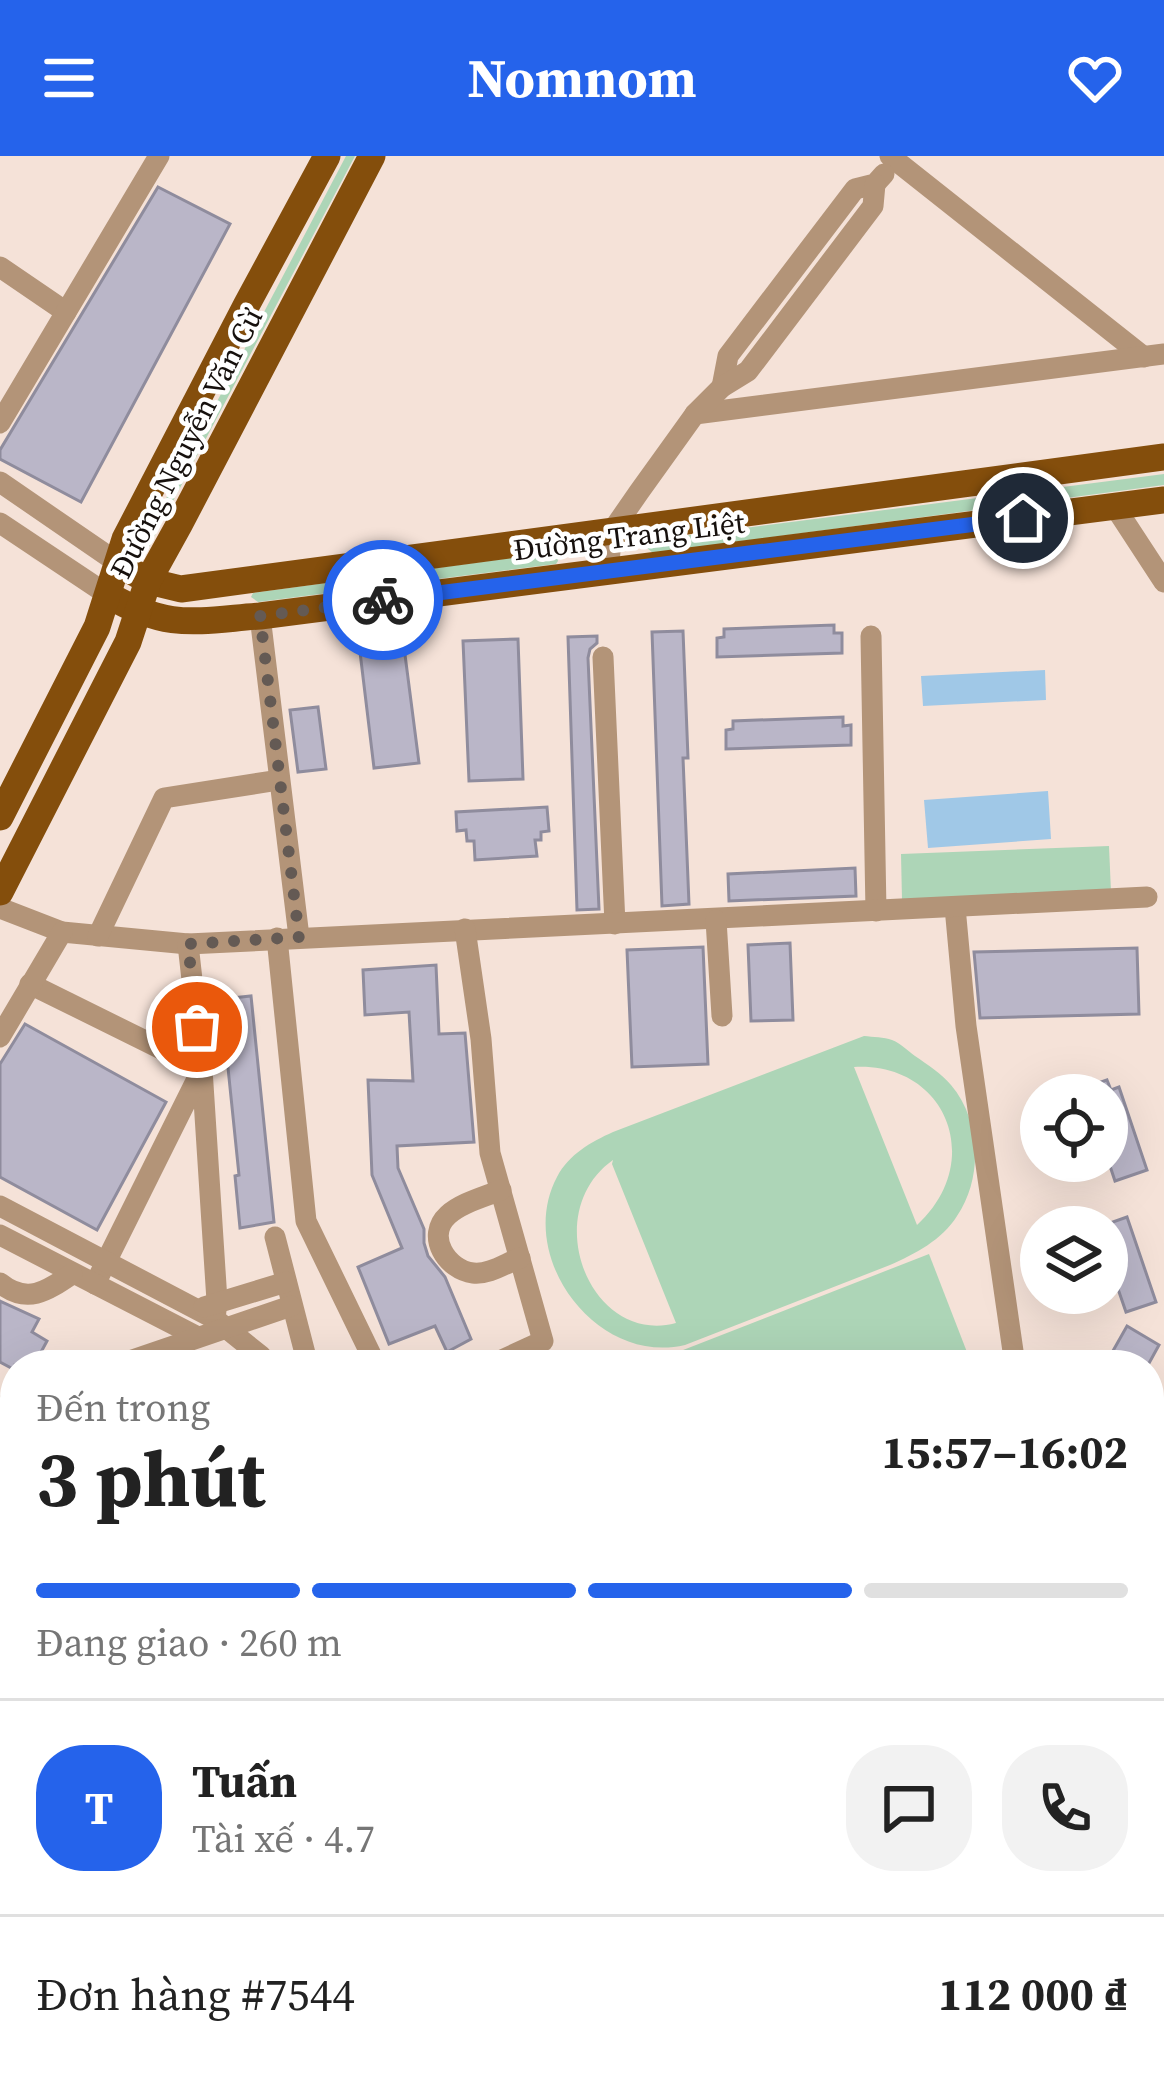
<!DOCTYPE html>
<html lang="vi">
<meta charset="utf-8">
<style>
:root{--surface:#fff;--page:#f2f2f2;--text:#222;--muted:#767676;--line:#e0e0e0;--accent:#2563eb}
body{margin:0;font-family:"Source Serif 4",serif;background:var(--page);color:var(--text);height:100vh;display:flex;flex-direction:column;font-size:45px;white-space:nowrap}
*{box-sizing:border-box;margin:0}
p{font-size:39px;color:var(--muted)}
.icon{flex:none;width:66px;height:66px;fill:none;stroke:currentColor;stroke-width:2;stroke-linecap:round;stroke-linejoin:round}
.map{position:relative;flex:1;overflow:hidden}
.side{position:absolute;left:0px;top:1194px;width:1164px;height:747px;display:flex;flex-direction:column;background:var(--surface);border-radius:48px 48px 0 0;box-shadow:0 12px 48px #0002}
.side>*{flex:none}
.fabs{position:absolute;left:1020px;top:918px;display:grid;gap:24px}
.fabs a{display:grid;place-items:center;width:108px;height:108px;border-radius:50%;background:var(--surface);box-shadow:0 12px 48px #0002;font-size:60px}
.pin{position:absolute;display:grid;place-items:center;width:102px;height:102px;color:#fff;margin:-51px;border:6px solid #fff;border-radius:50%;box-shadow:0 3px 12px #0007}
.courier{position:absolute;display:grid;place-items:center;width:120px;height:120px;margin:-60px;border:9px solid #2563eb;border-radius:50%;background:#fff;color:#222;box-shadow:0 3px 15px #0007}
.head em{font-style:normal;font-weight:700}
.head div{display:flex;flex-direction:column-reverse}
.head{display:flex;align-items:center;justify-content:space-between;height:204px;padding:0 36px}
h1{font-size:78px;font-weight:700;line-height:90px}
.bar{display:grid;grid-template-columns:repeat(4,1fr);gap:18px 12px;align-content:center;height:144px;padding:0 36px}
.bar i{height:15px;border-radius:9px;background:var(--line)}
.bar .active{background:var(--accent)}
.bar p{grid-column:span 4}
.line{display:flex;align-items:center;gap:30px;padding:0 36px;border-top:3px solid var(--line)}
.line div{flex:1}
.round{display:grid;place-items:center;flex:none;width:126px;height:126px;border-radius:48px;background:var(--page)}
header{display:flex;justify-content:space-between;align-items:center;height:156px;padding:0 36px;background:var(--accent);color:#fff;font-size:54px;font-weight:700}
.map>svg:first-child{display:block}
</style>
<header><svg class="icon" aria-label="menu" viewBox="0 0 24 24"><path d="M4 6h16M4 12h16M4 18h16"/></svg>Nomnom<svg class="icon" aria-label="heart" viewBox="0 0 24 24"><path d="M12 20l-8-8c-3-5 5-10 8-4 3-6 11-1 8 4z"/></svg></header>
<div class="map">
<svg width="1164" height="1939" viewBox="0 0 1164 1939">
<rect width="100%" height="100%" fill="#f5e2d8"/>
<g fill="#add5b7" fill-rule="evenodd">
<polygon points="346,0 355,0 152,385 145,399 140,399 139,394"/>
<polygon points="1164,318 1164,329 653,397 647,392 653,385 683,380"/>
<polygon points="547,397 557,398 558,405 556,408 258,446 251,441 253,437"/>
<polygon points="1109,690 1111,736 902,744 901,698"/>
<path d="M864 880C873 881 884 881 892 884 900 887 908 895 915 900 928 909 941 917 951 929 981 964 983 1022 957 1060 942 1084 915 1098 890 1109L685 1189C596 1210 515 1100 557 1021 569 998 591 986 613 976ZM854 911C947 906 986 1006 917 1069ZM613 1004 612 1008 676 1167C590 1190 538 1057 613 1004Z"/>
<polygon points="929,1098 972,1209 683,1209 678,1196"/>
<polygon points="15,1262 15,1442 0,1448 0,1267"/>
<polygon points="15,1478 15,1722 0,1727 0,1484"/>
</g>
<g fill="#a0c8e7">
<polygon points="1045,514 1046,544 923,550 921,520"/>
<polygon points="1048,635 1051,683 928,692 924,644"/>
</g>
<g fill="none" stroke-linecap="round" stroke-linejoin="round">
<polyline stroke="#a0c8e7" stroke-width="4.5" points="0,1923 27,1939"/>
</g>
<g fill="#bab6c8" stroke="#8f8c9d" stroke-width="3">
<polygon points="158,31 230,68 81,346 0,303 0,294"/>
<polygon points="834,469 834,477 842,477 842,497 717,501 717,482 724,481 724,473"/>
<polygon points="683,475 688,602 683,602 689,748 662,750 652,476"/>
<polygon points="597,480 597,487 590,493 588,502 599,753 577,754 568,481"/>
<polygon points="518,483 523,623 469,625 463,485"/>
<polygon points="404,491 419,607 374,612 360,496"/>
<polygon points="318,551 326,613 298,616 290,554"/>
<polygon points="843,561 843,570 851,569 851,589 726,593 726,574 733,573 733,565"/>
<polygon points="547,651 549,675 541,676 541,684 535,684 537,700 475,704 474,685 467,685 466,674 457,675 456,656"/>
<polygon points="855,712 856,740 729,745 728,718"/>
<polygon points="790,787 793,864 751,865 748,789"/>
<polygon points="703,791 708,908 632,911 627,794"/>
<polygon points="1137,792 1139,858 980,862 974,796"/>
<polygon points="436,809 439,878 465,877 474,986 397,990 398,1012 424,1073 424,1087 428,1100 445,1121 471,1183 447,1196 435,1170 389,1188 358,1111 402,1092 372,1019 368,924 413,925 409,856 365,859 363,814"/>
<polygon points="251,840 274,1066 240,1072 235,1020 239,1019 227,902 220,902 213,844"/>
<polygon points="25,868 166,946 97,1074 0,1021 0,908"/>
<polygon points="1107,924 1111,934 1119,931 1147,1014 1115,1025 1107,1001 1107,939 1069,939 1069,937"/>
<polygon points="1127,1061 1156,1146 1126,1156 1107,1101 1107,1068"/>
<polygon points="0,1145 39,1163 32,1176 47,1185 34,1209 15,1209 15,1214 0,1206"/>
<polygon points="1127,1170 1159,1189 1148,1209 1105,1209"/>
</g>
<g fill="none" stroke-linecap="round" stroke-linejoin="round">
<g stroke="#b39478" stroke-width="21">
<polyline points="890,0 1144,201"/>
<polyline points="0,111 66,156"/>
<polyline points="722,231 728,200 855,33 875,28 884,18"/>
<polyline points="695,258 1164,198"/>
<polyline points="0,267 159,0"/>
<polyline points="0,326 118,407"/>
<polyline points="1115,351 1164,426"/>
<polyline points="0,367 108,439"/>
<polyline points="608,416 612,375 639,336 695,258 722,231 748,215 873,50 875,28"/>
<polyline points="260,460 299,781"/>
<polyline points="871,480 876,755"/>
<polyline points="603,501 615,768"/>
<polyline points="955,751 966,870 1015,1209"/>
<polyline points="0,752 62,776 188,788 1147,741"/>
<polyline points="716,764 722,860"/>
<polyline points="465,773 481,883 490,997 543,1185 491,1209"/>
<polyline points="98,780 164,642 279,624"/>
<polyline points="277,782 306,1065 376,1209"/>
<polyline points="188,788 202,913 217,1145 215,1163"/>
<polyline points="30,828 202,913 95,1128"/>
<polyline points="0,881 62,776"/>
<path d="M501 1034C484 1041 461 1047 448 1059 425 1080 447 1114 473 1117 489 1119 506 1107 520 1102"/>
<polyline points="0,1050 215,1163 261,1200 264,1209"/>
<polyline points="0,1079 198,1181"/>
<polyline points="275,1081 308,1209"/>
<path d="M0 1127C27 1149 47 1135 72 1118"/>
<polyline points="204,1151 286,1126"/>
<polyline points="118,1209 291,1150"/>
<polyline points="0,1251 15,1245"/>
<polyline points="1149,1397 1164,1378"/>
<polyline points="1149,1716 1164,1717"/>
<polyline points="0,1796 15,1790"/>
<polyline points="1149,1858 1156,1859 1164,1865"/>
<polyline points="0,1889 15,1898"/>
<polyline points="0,1908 15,1916"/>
<polyline points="33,1926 56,1939"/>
<polyline points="63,1926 85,1939"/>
<polyline points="254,1926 260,1939"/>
<polyline points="478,1926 481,1939"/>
<polyline points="758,1926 763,1939"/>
<polyline points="875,1926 880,1939"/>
<polyline points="176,1939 209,1926"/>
<polyline points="971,1939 997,1931 1023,1937 1023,1926"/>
</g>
<g stroke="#844e0c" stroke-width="27">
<polyline points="118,407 148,425 181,433 1164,301"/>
<path d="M108 439C168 474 194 465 260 460L1164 344"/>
<polyline points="0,661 97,471 125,383 247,148 327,0"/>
<polyline points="0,736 128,486 148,425 179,369 372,0"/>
</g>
</g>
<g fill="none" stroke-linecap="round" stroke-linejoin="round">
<polyline stroke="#645a54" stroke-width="12" stroke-dasharray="0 21.6" points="197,871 188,788 299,781 260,460 383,444"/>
<polyline stroke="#2563eb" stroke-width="15" points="383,444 1023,362"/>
</g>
<g text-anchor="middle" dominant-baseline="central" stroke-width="9" stroke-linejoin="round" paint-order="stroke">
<g font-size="30" fill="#16100d" stroke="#fff">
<text transform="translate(186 287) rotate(-63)">Đường Nguyễn Văn Cừ</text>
<text transform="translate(629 380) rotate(-7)">Đường Trang Liệt</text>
</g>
</g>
</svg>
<div class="fabs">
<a><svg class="icon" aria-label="locate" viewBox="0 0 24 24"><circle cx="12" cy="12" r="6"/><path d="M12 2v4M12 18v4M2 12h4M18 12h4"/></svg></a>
<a><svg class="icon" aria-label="layers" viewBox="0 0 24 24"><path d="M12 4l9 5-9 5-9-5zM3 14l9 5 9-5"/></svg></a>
</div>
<div class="pin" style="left:197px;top:871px;background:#ea580c"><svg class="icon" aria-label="bag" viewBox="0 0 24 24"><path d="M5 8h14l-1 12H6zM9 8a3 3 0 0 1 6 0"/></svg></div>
<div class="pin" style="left:1023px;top:362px;background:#1f2937"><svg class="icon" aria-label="home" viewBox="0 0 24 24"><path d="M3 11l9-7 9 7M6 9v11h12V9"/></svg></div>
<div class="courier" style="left:383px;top:444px"><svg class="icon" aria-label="bike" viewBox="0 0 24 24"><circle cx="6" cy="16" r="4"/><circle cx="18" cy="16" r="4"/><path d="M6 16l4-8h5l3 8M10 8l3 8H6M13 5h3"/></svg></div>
<section class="side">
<div class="head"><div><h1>3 phút</h1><p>Đến trong</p></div><em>15:57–16:02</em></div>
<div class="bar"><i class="active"></i><i class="active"></i><i class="active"></i><i></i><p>Đang giao · 260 m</p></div>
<div class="line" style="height:216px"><b class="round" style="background:var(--accent);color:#fff">T</b><div><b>Tuấn</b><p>Tài xế · 4.7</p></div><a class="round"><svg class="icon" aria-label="chat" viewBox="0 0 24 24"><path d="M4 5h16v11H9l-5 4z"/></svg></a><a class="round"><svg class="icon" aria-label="phone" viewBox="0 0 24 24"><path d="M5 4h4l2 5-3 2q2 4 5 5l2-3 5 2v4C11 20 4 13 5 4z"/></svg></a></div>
<div class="line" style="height:156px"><div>Đơn hàng #7544</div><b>112 000 ₫</b></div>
</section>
</div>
